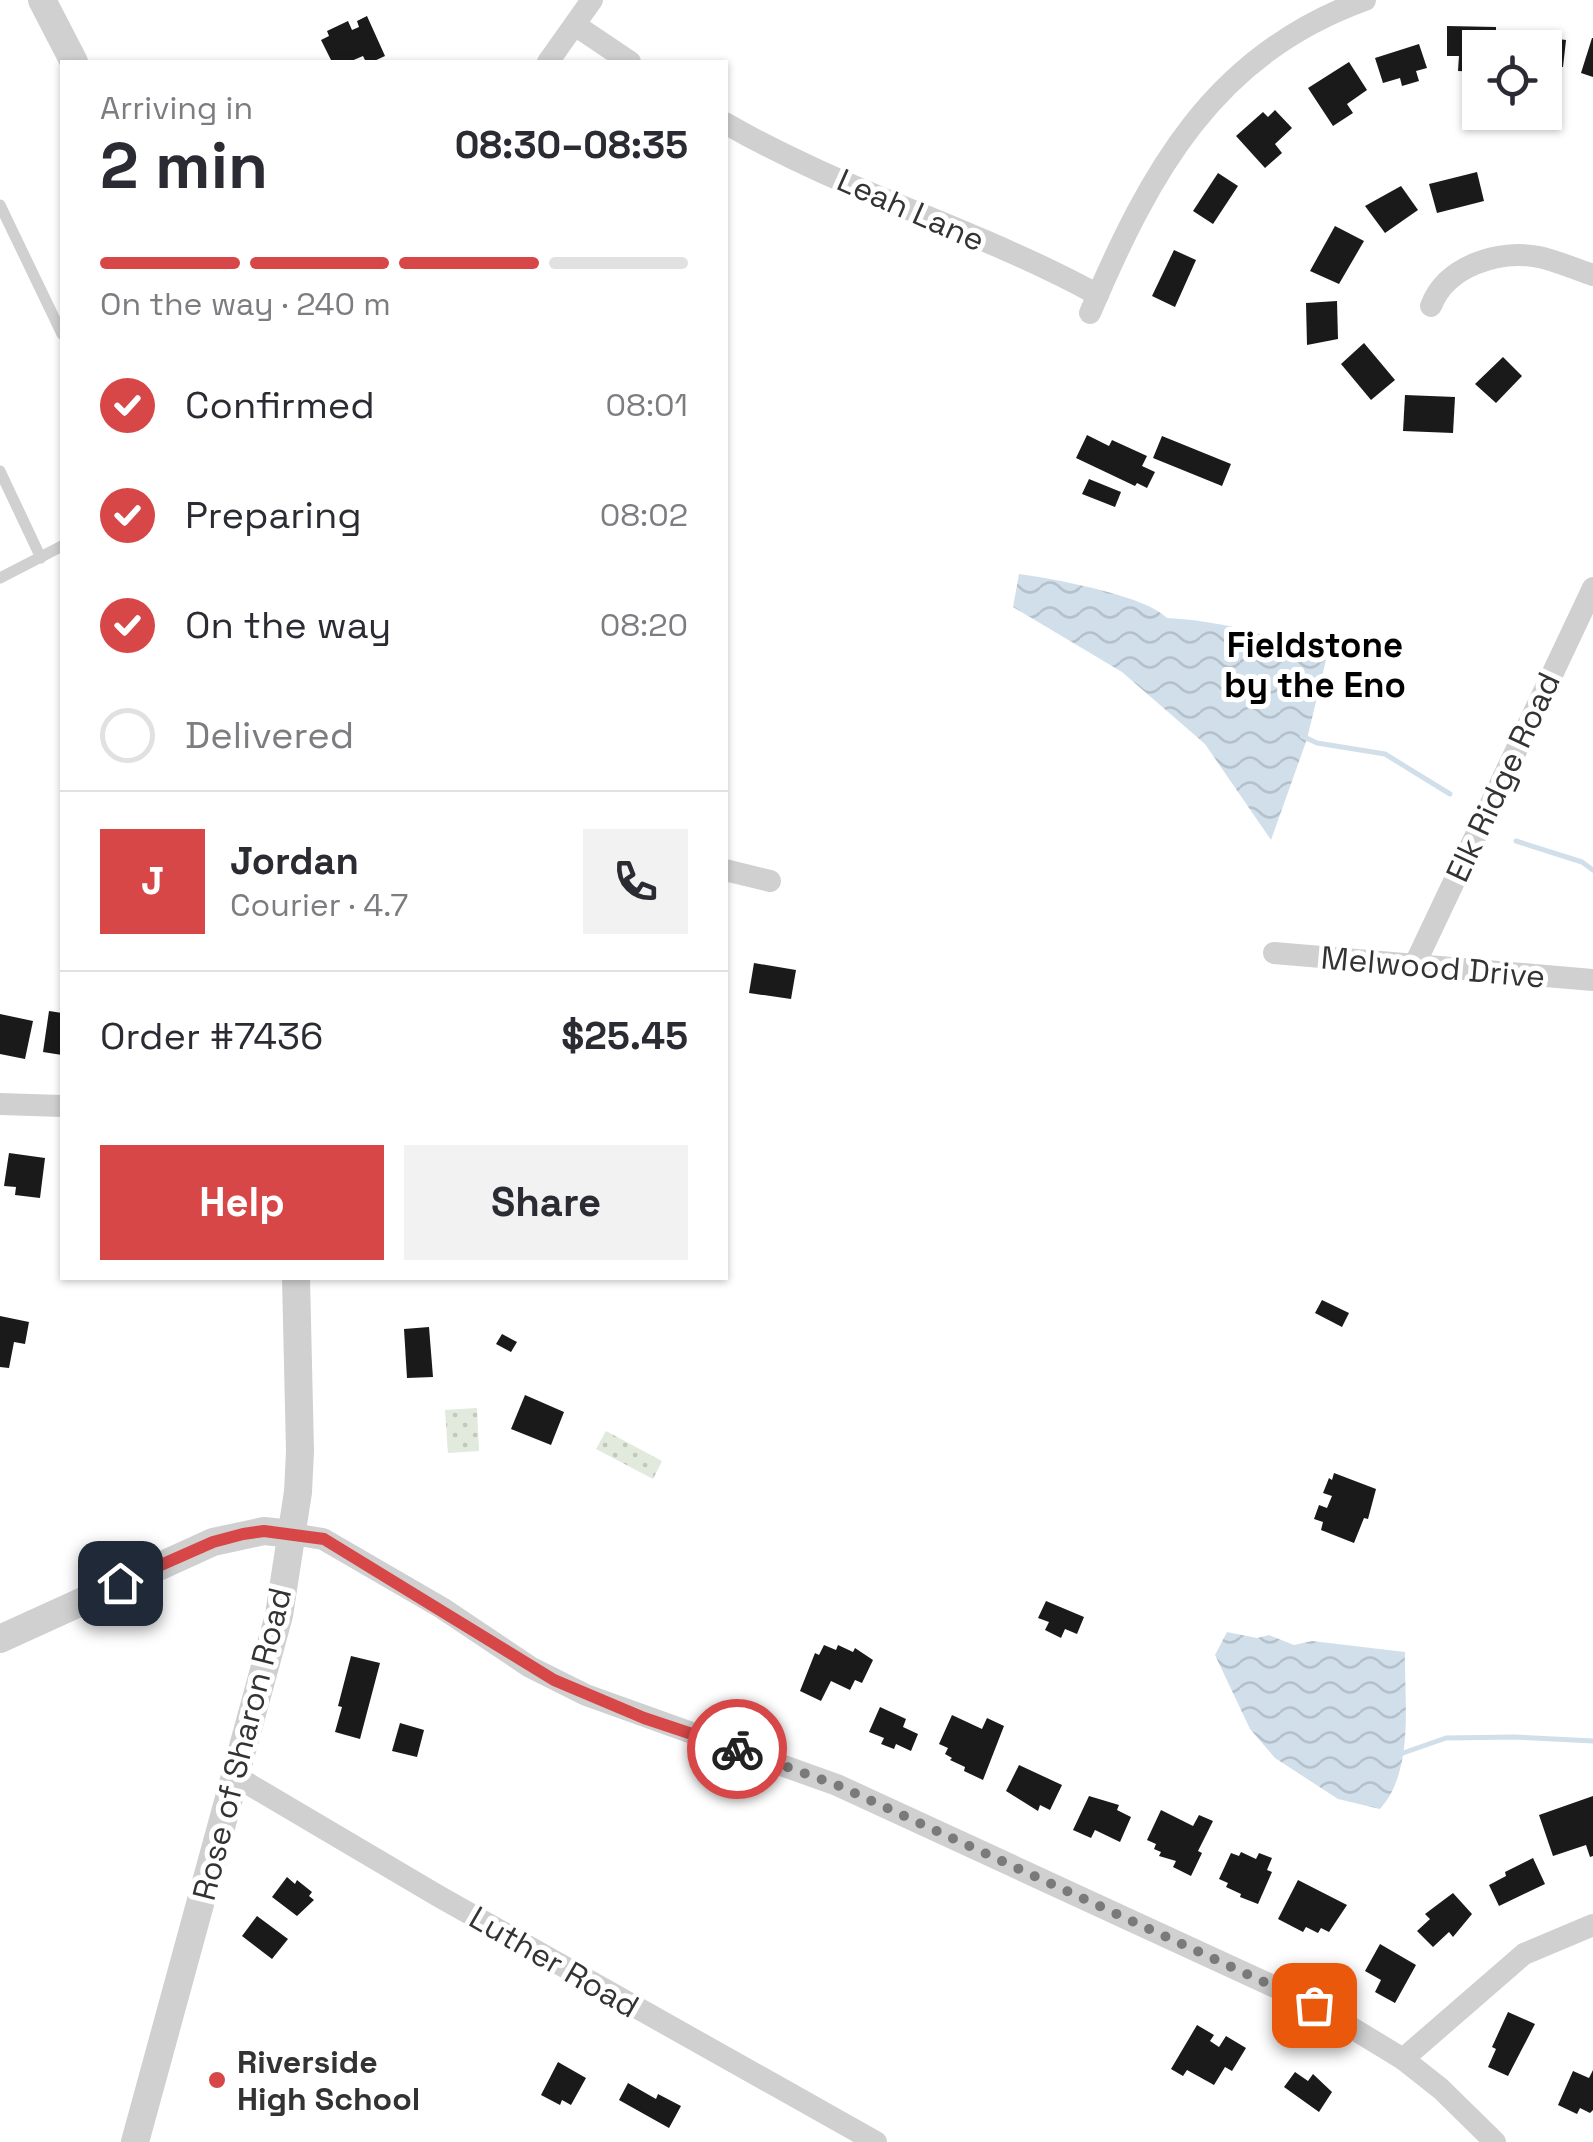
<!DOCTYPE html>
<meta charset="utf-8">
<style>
:root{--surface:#fff;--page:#f2f2f3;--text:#2b2b33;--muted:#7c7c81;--line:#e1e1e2;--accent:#d74748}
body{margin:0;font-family:"Space Grotesk",sans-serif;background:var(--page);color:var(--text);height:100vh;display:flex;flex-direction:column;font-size:38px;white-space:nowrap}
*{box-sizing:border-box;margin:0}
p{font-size:32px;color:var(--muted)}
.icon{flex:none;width:55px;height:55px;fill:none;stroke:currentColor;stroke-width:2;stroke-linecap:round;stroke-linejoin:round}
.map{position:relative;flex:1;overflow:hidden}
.side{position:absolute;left:60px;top:60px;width:668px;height:1220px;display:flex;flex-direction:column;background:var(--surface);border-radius:0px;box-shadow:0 2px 8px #0004}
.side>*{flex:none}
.fabs{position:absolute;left:1462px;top:30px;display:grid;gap:20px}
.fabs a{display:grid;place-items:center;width:100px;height:100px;border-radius:0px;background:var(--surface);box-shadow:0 2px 8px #0004;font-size:50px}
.pin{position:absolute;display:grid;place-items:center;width:85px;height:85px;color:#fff;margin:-42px;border-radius:20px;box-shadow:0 5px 15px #0006}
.courier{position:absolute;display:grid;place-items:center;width:100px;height:100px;margin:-50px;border:8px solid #d74748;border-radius:50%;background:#fff;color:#222;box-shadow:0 2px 12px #0007}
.summary em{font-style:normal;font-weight:800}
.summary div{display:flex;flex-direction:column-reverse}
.summary{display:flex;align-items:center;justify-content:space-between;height:170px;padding:0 40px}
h1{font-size:65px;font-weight:800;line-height:75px}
.bar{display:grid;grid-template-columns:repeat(4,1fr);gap:15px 10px;align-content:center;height:120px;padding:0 40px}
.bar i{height:12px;border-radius:8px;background:var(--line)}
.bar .active{background:var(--accent)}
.bar p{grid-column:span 4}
.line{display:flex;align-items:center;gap:25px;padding:0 40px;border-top:2px solid var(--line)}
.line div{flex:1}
.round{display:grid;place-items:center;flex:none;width:105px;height:105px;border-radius:0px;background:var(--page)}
ol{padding:0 40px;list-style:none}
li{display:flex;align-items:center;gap:30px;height:110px}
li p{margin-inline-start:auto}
li .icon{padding:10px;border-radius:50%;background:var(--accent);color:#fff;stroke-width:4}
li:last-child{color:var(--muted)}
li i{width:55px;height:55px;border:5px solid var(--line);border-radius:50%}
.action{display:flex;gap:20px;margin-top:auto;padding:20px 40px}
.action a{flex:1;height:115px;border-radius:0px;background:var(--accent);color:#fff;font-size:40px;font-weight:800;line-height:115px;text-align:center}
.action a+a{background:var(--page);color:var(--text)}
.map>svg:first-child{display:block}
</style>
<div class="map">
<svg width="1593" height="2142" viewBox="0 0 1593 2142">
<defs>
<pattern id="grass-dots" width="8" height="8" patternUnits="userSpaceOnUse" patternTransform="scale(2.5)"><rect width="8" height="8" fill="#e2e9dd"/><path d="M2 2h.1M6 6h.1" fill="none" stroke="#c2c8be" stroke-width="1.8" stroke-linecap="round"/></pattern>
<pattern id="water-waves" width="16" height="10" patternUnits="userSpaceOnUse" patternTransform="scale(2.5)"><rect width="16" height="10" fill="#d1dfeb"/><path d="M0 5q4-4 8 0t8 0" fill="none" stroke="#b4c0ca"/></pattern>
</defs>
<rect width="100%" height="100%" fill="#fff"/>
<g fill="url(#grass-dots)">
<polygon points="477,1408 479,1451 448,1453 445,1410"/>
<polygon points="606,1431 662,1461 653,1479 596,1449"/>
</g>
<g fill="url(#water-waves)">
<path d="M1019 574C1051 578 1147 596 1167 618 1224 621 1275 635 1326 660L1307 739 1271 840 1205 744 1122 672 1013 607Z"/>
<path d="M1227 1632 1257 1638 1269 1635 1294 1645 1312 1641 1405 1652C1404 1701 1415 1770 1380 1809L1338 1799 1275 1758 1250 1729 1215 1655Z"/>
</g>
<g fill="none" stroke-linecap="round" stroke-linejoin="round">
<g stroke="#d1dfeb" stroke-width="5">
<polyline points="1302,736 1317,743 1385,754 1450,794"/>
<polyline points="1516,841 1582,862 1593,870"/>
<polyline points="1399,1751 1403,1753 1446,1738 1514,1737 1593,1741"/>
</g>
</g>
<g fill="#1a1a1a">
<polygon points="367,16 385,56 372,62 366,62 363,56 349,62 332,62 321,40 329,36 327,31 348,21 352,30 359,27 357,21"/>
<polygon points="1447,26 1496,27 1496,48 1480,48 1480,72 1458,71 1459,56 1447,56"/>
<polygon points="1520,34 1566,40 1563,67 1545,65 1545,48 1518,48"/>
<polygon points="1592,38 1593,38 1593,77 1581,73"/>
<polygon points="1419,44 1427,68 1416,71 1419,81 1402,86 1400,78 1383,83 1375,58"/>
<polygon points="1349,62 1367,90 1347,104 1353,113 1333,126 1308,88"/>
<polygon points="1275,110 1292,128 1275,144 1282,153 1265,168 1236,136 1263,112 1268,117"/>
<polygon points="1477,172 1484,201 1437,213 1429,184"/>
<polygon points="1218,173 1238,186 1213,224 1193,211"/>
<polygon points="1401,186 1418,210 1385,233 1365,206"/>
<polygon points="1335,226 1364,241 1339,284 1310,271"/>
<polygon points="1174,250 1196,260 1175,307 1152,296"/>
<polygon points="1337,301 1338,339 1307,345 1306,303"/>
<polygon points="1364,343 1395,380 1371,400 1341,364"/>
<polygon points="1503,357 1522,376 1496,403 1475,384"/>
<polygon points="1405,395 1455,397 1453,433 1403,431"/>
<polygon points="1087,435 1109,446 1112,440 1147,456 1142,466 1155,472 1147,488 1137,483 1135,486 1076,458"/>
<polygon points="1162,436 1231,464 1222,486 1153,458"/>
<polygon points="1089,479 1121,492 1115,507 1082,494"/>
<polygon points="754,963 796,970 791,999 749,993"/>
<polygon points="49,1011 62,1013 62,1055 43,1052"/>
<polygon points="0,1014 33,1021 25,1059 0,1054"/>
<polygon points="9,1153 45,1158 40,1198 15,1195 16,1187 4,1186"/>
<polygon points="1322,1300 1349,1313 1342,1327 1315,1313"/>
<polygon points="0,1316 29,1322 25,1344 14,1342 9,1368 0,1367"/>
<polygon points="429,1327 433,1377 407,1378 404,1329"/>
<polygon points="502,1334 517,1342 511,1352 496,1344"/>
<polygon points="525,1395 564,1412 551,1445 511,1429"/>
<polygon points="1334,1473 1376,1489 1368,1519 1364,1518 1354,1543 1321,1530 1323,1522 1314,1519 1319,1505 1327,1508 1332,1496 1323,1493 1329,1478 1332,1480"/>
<polygon points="1046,1601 1084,1617 1077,1634 1065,1629 1061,1638 1045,1630 1049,1622 1038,1618"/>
<polygon points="824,1645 836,1650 838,1645 853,1652 855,1648 873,1660 862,1683 855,1680 850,1690 831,1681 821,1701 800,1691 815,1653 819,1655"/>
<polygon points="351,1656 380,1663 360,1739 335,1732 342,1707 338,1706"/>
<polygon points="880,1707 906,1719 903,1727 918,1734 911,1751 896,1744 894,1749 881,1744 884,1738 869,1732"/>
<polygon points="952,1715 982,1729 987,1718 1004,1726 983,1780 964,1771 965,1767 950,1760 952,1758 945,1754 948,1748 939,1744"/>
<polygon points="400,1723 424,1730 417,1757 392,1751"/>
<polygon points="1019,1765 1062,1785 1050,1810 1040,1805 1038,1811 1006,1791"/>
<polygon points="1089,1796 1119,1805 1117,1810 1131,1817 1120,1842 1095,1830 1091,1838 1073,1830"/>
<polygon points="1593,1796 1593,1856 1590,1857 1586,1845 1553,1856 1539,1815"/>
<polygon points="1161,1810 1193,1826 1199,1815 1213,1821 1198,1851 1202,1853 1191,1876 1173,1867 1176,1861 1159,1856 1161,1852 1154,1849 1156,1844 1147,1840"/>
<polygon points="1241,1852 1256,1859 1259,1853 1272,1858 1267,1870 1272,1872 1258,1904 1240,1897 1241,1894 1226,1887 1228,1883 1219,1879 1231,1853 1239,1856"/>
<polygon points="1533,1858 1545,1884 1499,1906 1489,1885 1506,1876 1505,1872"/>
<polygon points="287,1877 295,1884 297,1880 312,1892 309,1896 314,1900 297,1916 272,1897"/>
<polygon points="1298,1880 1347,1905 1329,1932 1321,1928 1318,1933 1306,1927 1303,1932 1278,1919"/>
<polygon points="1453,1893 1472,1914 1453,1937 1449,1932 1433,1947 1417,1931 1430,1919 1425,1914"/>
<polygon points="257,1916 288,1939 272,1959 242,1936"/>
<polygon points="1380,1944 1416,1965 1395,2003 1375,1992 1381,1980 1365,1971"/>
<polygon points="1508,2012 1535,2024 1508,2076 1488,2067 1496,2049 1492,2047"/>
<polygon points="1197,2025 1214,2035 1210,2041 1219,2047 1226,2036 1246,2048 1232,2071 1225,2067 1214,2085 1187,2070 1183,2076 1171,2069"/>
<polygon points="558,2062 586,2078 571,2105 562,2100 560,2105 541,2095"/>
<polygon points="1593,2070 1593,2110 1590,2113 1580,2108 1577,2114 1558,2105 1573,2071 1589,2078"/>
<polygon points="1295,2072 1308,2081 1313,2074 1332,2092 1319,2112 1284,2087"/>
<polygon points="628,2083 656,2099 658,2094 681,2106 669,2128 619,2100"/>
</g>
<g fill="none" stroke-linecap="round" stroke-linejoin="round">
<g stroke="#d0d0d0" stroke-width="11">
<polyline points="0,205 62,334"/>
<polyline points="0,471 41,558"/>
<polyline points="0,578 62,546"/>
</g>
<g stroke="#d0d0d0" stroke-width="22">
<polyline points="575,25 630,62"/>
<polyline points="548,62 592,0"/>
<path d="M725 123C844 192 978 229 1098 295"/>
<path d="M1431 306C1446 266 1499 249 1539 257 1557 261 1575 269 1593 275"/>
<path d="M1090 313C1150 172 1213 55 1365 0"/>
<polyline points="725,870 770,881"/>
<polyline points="1274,953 1593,980"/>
<polyline points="1414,966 1593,588"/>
<polyline points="0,1104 62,1106"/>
<polyline points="292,1534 323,1539 442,1608 530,1667 586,1695 837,1785 1314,2005 1403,2059 1441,2089 1495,2142"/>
<polyline points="235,1776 440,1897 876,2142"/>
<polyline points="1403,2059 1524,1954 1593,1925"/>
</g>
<g stroke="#d0d0d0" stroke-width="28">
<polyline points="42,0 74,62"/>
<polyline points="0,1639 213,1542 264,1531 292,1534"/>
<polyline points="135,2142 279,1615 298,1492 300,1451 296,1278"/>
</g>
</g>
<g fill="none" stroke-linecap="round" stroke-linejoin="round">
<polyline stroke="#7a7a7a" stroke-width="10" stroke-dasharray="0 18" points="737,1749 837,1785 1314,2005"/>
<polyline stroke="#d74748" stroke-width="12" points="120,1583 213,1542 243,1534 264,1531 324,1539 554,1680 644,1718 737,1749"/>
</g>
<circle fill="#d74748" stroke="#fff" stroke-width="4" cx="217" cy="2080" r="10"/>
<g text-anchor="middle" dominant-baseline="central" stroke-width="10" stroke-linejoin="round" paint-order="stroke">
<g font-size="32" fill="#333" stroke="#fff">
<text transform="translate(911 210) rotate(24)">Leah Lane</text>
<text transform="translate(1503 777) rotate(-65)">Elk Ridge Road</text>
<text transform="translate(1433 967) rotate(5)">Melwood Drive</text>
<text transform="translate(242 1744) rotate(-76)">Rose of Sharon Road</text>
<text transform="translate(554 1962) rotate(30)">Luther Road</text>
</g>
<g font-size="32" font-weight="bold" fill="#333" stroke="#fff" text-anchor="start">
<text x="237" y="2062">Riverside<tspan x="237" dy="37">High School</tspan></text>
</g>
<g font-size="35" font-weight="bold" fill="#000" stroke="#fff">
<text x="1315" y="645">Fieldstone<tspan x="1315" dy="40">by the Eno</tspan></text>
</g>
</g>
</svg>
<div class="fabs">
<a><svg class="icon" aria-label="locate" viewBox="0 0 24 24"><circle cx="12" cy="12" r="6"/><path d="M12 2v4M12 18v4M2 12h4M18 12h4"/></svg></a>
</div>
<div class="pin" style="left:1314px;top:2005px;background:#ea580c"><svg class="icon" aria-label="bag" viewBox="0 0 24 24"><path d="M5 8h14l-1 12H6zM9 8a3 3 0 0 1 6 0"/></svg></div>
<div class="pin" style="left:120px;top:1583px;background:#1f2937"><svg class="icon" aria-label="home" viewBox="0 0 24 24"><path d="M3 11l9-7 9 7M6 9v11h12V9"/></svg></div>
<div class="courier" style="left:737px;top:1749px"><svg class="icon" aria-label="bike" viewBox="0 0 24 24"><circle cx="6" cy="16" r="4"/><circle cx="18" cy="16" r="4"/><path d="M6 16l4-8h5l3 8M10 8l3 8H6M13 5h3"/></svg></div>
<section class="side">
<div class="summary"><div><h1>2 min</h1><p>Arriving in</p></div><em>08:30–08:35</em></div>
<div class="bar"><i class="active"></i><i class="active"></i><i class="active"></i><i></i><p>On the way · 240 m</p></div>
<ol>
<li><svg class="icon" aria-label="check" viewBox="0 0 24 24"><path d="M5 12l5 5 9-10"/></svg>Confirmed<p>08:01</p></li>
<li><svg class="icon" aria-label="check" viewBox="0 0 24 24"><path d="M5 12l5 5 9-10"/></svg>Preparing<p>08:02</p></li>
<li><svg class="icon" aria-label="check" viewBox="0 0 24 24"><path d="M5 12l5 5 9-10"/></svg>On the way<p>08:20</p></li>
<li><i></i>Delivered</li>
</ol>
<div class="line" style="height:180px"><b class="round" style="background:var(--accent);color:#fff">J</b><div><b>Jordan</b><p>Courier · 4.7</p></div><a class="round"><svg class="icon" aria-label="phone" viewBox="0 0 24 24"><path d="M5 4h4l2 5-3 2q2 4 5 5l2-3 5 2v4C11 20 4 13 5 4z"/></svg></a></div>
<div class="line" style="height:130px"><div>Order #7436</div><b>$25.45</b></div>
<div class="action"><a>Help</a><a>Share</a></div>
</section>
</div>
